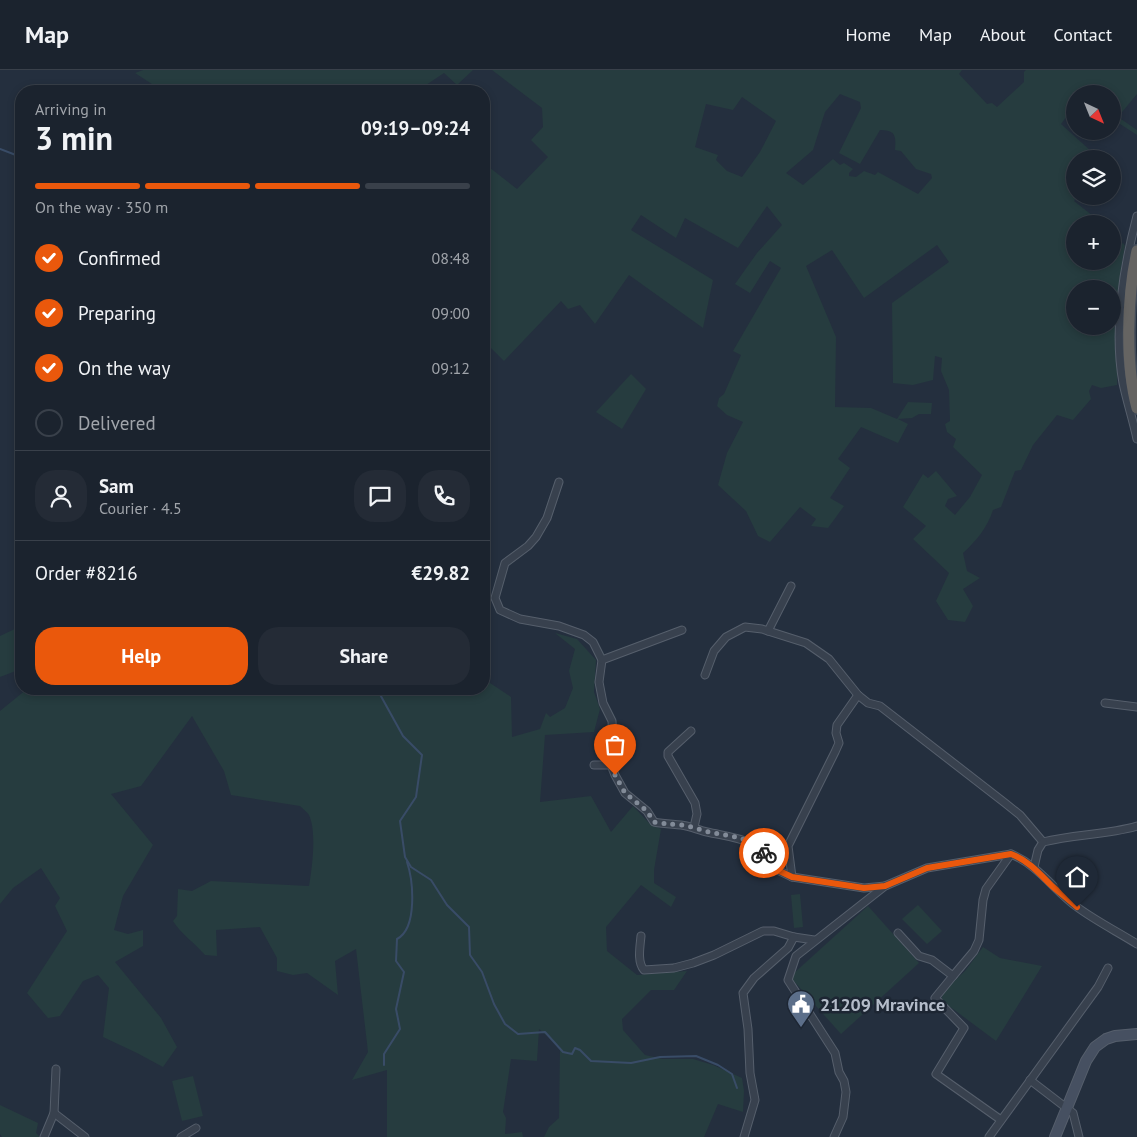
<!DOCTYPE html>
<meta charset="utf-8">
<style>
:root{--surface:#1b232e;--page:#242b36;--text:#f1f3f6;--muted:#a0a4aa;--line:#39404a;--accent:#ea580c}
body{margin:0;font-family:"PT Sans",sans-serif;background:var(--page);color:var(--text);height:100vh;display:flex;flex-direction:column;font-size:19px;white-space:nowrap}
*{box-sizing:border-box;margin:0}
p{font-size:16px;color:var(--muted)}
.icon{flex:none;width:28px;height:28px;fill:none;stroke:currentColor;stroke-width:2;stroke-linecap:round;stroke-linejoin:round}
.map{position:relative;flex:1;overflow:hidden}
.side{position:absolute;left:15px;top:15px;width:475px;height:610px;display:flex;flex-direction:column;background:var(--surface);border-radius:20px;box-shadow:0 2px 8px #0003,0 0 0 1px var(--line)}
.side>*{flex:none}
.needle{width:32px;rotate:137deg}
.tools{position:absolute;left:1066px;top:15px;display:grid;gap:10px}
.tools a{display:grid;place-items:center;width:55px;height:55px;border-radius:50%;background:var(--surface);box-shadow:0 2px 8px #0003,0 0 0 1px var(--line);font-size:25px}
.pin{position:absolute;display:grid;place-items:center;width:42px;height:42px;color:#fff;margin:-51px -21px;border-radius:50% 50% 50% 0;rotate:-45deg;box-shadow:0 0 5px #0007}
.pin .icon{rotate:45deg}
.courier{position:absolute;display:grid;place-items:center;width:50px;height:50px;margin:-25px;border:4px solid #ea580c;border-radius:50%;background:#fff;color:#222;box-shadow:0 1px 6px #0007}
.summary em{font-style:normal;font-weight:800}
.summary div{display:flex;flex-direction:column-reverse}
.summary{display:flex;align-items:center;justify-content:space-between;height:85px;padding:0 20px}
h1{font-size:32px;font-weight:800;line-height:38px}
.bar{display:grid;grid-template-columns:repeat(4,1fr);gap:8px 5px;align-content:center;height:60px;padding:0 20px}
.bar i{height:6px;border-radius:4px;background:var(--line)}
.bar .current{background:var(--accent)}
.bar p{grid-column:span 4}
.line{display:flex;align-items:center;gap:12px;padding:0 20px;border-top:1px solid var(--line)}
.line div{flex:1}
.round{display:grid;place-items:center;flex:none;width:52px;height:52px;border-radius:20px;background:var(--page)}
ol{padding:0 20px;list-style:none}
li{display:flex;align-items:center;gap:15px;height:55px}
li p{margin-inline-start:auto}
li .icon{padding:5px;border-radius:50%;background:var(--accent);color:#fff;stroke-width:4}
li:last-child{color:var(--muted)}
li i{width:28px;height:28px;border:2px solid var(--line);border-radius:50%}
.cta{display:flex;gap:10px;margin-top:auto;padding:10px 20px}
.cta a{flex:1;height:58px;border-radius:20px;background:var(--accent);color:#fff;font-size:20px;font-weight:800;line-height:58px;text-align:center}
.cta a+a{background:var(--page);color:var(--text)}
header{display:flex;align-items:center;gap:30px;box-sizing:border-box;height:70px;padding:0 25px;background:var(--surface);border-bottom:1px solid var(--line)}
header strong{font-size:24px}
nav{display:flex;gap:28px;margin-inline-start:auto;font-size:18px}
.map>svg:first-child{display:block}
</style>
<header>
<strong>Map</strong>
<nav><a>Home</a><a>Map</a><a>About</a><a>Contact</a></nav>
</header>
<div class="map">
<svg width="1137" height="1067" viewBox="0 0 1137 1067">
<rect width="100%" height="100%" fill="#242f3e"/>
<g fill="#263c3f" fill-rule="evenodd">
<polygon points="143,0 473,0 457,15 444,3 417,21 156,21 158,18 135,3"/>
<path d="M492 0H962L959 4 987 34 992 33 997 37 1024 12V2L1026 0H1137V24L1118 47 1137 60V65L1117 52H1113L1112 24H1075V53L1067 46 1061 54 1092 82 1086 89H1075V97L1073 101 1075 103V126H1078L1074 131 1098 150 1094 154H1075V191H1112L1113 180 1123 173 1125 176C1120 204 1116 232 1116 260 1116 279 1118 296 1117 315L1101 318 1092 315 1089 321 1091 329 1073 350 1057 345 1033 375 1021 400 1015 401 1001 437 993 440C987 458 977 470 963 483L967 501 980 508 963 519 973 536 965 552 948 550 936 531 949 503 913 469 926 456 903 437 923 404 928 408 936 401 957 426 948 429 945 436 955 445 970 427 982 405 953 377 956 369 947 362 945 354 950 351 949 320 941 301 942 288 935 286 933 310 913 315 893 313 892 233 949 192 937 175 864 228 832 180 806 196 836 267 835 337 871 338 897 349 908 332 932 333 931 344H919L912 348 898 349 908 354 898 373 861 357 838 389 850 398 830 428 844 436 828 458 811 456 816 449 800 437 770 472 758 466 746 441 718 415 727 383 743 352 727 345 717 336 719 328 724 324 741 285 733 281 781 198 770 191 750 223 735 214 757 183 782 155 767 136 738 178 685 148 676 168 641 145 631 160 713 210 703 258 629 205 595 254 580 235 568 239 561 231 504 291 489 276 484 278V95L485 94 517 119 548 87 531 70 543 57 542 38ZM840 24 860 32 861 38 839 83 860 94 880 60C896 60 896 66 895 80L901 81 916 99 931 104 932 108 918 124 878 102 875 105 864 101 856 107 849 106V103L853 99 844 93 840 95 833 89 803 115 786 103 813 80 825 42ZM742 27 776 51 760 82 742 107 727 101 716 90 718 85 695 77 706 34 733 40ZM1075 219H1112V256H1075Z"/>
<polygon points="631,304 646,319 622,359 596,342"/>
<polygon points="21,556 21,599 0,607 0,566"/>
<path d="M555 563 577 569 596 590 594 622 600 639 594 662 545 665 540 732 591 726 611 762 633 736 649 753 661 759 654 800V813L676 827 671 837 641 815 606 857 607 881 637 905 687 901 674 920H651L622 949 623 960 645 985 663 989H693L713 995 742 1008 744 1021 743 1042 718 1034 704 1067H544L549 1057 559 1048 560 977 539 959 537 991 511 989 503 1042 506 1048 505 1064 522 1062 523 1067H387V1000L352 1010 368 982 356 879 335 891 338 925 307 903 293 905 277 901V888L260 857 216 860 217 886 205 885C194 872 182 865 173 851L177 846 178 819 192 821 211 811 309 816C312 798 317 762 309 745 307 742 303 739 300 736L231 725 224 701 192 646 141 716 111 724 153 775 123 826 114 860 128 864 143 860V876L115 892 161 948 177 977 163 997 137 983 103 967 109 918 98 905 83 911 60 946 48 948 27 923 67 861 55 836 60 828 41 798 13 818 0 834V641L27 619H446L450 621 455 619H484V609L511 627 512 667 540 659 546 643 550 647 565 638 573 618 569 601 575 579Z"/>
<polygon points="800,824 803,857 794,858 791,825"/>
<polygon points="918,835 942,861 927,874 902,849"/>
<polygon points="868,836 919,893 841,964 792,909 793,904"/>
<polygon points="983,877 1000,888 1042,896 996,971 941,930 944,921 965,901"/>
<polygon points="193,1006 203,1046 182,1051 172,1011"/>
<polygon points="0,1035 38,1053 36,1063 40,1067 2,1067 0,1064"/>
</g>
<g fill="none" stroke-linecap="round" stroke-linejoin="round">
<g stroke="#394c67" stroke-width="2">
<polyline points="0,79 21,87"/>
<polyline points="377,619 403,666 422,685 416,727 400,751 405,787 411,797 431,810 447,835 469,857 470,885 482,902 494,934 505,954 518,964 545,962 563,982 572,984 575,978 580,980 591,991 631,993 660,987 696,986 718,995 732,1004 737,1018"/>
<path d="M384 995V984L400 959 396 939 404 902 396 891 397 869C418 858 413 810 407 792"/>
</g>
<g stroke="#565f6c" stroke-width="9">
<g id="minor">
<path d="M1137 146C1123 199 1113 258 1123 313 1127 332 1133 350 1137 369"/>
<path d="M559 412 547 448 536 467 528 476 505 493 495 528 500 540 520 549 559 556 584 565 593 572 602 590 599 612 603 633 612 651 613 671 611 695 615 705 625 723 647 741 654 752C664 754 671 754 681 755 690 756 698 760 707 762 733 768 761 768 771 797L792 807 864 818 885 816"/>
<polyline points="768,561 791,516"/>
<polyline points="602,590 682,560"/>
<path d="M705 605 714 581 726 567 745 557 762 559 806 573 829 589 858 625 868 633 880 636 1005 733 1020 745 1043 772C1074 764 1106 765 1137 756"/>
<polyline points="1105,633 1137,637"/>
<polyline points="691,661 668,682 668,686 695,733 697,744 694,757"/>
<polyline points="594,695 611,695"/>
<polyline points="1034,797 1038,780 1043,772"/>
<polyline points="792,807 788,776 835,682 839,673 836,663 837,655 858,625"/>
<polyline points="898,863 919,886 932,890 953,906 935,928 964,958 936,1004 1001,1050"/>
<path d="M641 866C640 877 637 892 644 900L674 898 693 893 714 885 763 861H774L794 867 814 870"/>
<polyline points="953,906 974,881 979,870 983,830 986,819 1011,784"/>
<polyline points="1030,1010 1073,1043 1079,1067"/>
<polyline points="54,1043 85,1067"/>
<polyline points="44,1067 54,1043 56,999"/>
<polyline points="181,1067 196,1058"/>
<polyline points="744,1067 755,1030 750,1003 748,959 743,923 754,908 788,878 794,867"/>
<path d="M834 1067 843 1047 846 1022 844 1011 839 1002 835 983 788 910 796 886 885 816 927 798 1011 784C1038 795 1054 820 1077 837 1096 851 1118 862 1137 874"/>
<polyline points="989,1067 1098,917 1108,898"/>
</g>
</g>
<g stroke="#565f6c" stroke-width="12">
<polyline id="secondary" points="1055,1067 1086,991 1095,977 1106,969 1115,966 1137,964"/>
</g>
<g stroke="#434c59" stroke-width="14">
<path id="trunk" d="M1137 181C1127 226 1125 294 1137 338"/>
</g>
<use href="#minor" stroke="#38414e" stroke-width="7"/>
<use href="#secondary" stroke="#465061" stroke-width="10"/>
<use href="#trunk" stroke="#656462" stroke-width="11"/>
</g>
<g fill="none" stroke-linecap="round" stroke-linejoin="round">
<path stroke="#828b98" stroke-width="5" stroke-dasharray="0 9" d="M615 705 625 723 647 741 654 752C664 754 672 754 682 755 691 756 700 760 709 762 729 766 750 767 764 783"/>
<path stroke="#ea580c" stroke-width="6" d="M764 783 768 788 771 797 792 807 864 818 885 816 927 798 1011 784C1029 791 1039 803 1052 816 1060 823 1069 830 1077 837"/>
</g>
<defs>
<g id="civic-pin" transform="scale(1.4375)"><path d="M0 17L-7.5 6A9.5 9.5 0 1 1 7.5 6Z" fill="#5c6f8a" stroke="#1d2633"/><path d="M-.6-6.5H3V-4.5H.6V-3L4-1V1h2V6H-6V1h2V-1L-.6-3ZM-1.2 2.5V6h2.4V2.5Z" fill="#fff"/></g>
</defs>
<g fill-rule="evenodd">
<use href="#civic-pin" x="801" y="934"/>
</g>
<g text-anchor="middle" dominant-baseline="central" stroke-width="5" stroke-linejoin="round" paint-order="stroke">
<g font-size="18" font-weight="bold" fill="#b4bcc9" stroke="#1d2633" text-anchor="start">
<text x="820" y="934">21209 Mravince</text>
</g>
</g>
</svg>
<div class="tools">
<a><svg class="needle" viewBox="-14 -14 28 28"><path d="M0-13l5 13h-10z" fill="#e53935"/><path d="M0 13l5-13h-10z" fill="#a0a4aa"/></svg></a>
<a><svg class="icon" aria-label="layers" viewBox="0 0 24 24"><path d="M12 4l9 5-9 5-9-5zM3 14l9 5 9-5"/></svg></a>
<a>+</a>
<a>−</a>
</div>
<div class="pin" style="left:615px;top:705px;background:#ea580c"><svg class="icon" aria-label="bag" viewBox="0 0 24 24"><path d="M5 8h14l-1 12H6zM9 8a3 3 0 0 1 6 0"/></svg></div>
<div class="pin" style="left:1077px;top:837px;background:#1f2937"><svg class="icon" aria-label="home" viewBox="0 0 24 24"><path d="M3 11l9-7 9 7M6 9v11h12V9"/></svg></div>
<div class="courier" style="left:764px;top:783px"><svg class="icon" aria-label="bike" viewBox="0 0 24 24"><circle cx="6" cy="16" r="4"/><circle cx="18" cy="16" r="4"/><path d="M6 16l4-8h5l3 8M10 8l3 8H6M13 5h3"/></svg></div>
<section class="side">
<div class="summary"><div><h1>3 min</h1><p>Arriving in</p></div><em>09:19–09:24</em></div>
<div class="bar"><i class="current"></i><i class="current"></i><i class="current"></i><i></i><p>On the way · 350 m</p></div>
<ol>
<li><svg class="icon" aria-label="check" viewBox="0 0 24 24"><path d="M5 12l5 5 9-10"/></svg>Confirmed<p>08:48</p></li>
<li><svg class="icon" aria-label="check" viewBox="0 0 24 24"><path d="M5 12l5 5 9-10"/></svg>Preparing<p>09:00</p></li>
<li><svg class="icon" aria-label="check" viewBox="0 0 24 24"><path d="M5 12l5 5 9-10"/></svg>On the way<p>09:12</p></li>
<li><i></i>Delivered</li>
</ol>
<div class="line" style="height:90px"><a class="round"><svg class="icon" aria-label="person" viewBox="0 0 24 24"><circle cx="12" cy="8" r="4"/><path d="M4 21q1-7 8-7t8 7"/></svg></a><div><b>Sam</b><p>Courier · 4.5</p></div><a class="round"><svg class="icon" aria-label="chat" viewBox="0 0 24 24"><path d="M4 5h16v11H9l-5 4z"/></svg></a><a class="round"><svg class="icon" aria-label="phone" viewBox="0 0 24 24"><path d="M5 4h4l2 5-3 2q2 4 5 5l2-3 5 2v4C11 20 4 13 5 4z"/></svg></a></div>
<div class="line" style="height:65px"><div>Order #8216</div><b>€29.82</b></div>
<div class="cta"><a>Help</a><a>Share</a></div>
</section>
</div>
